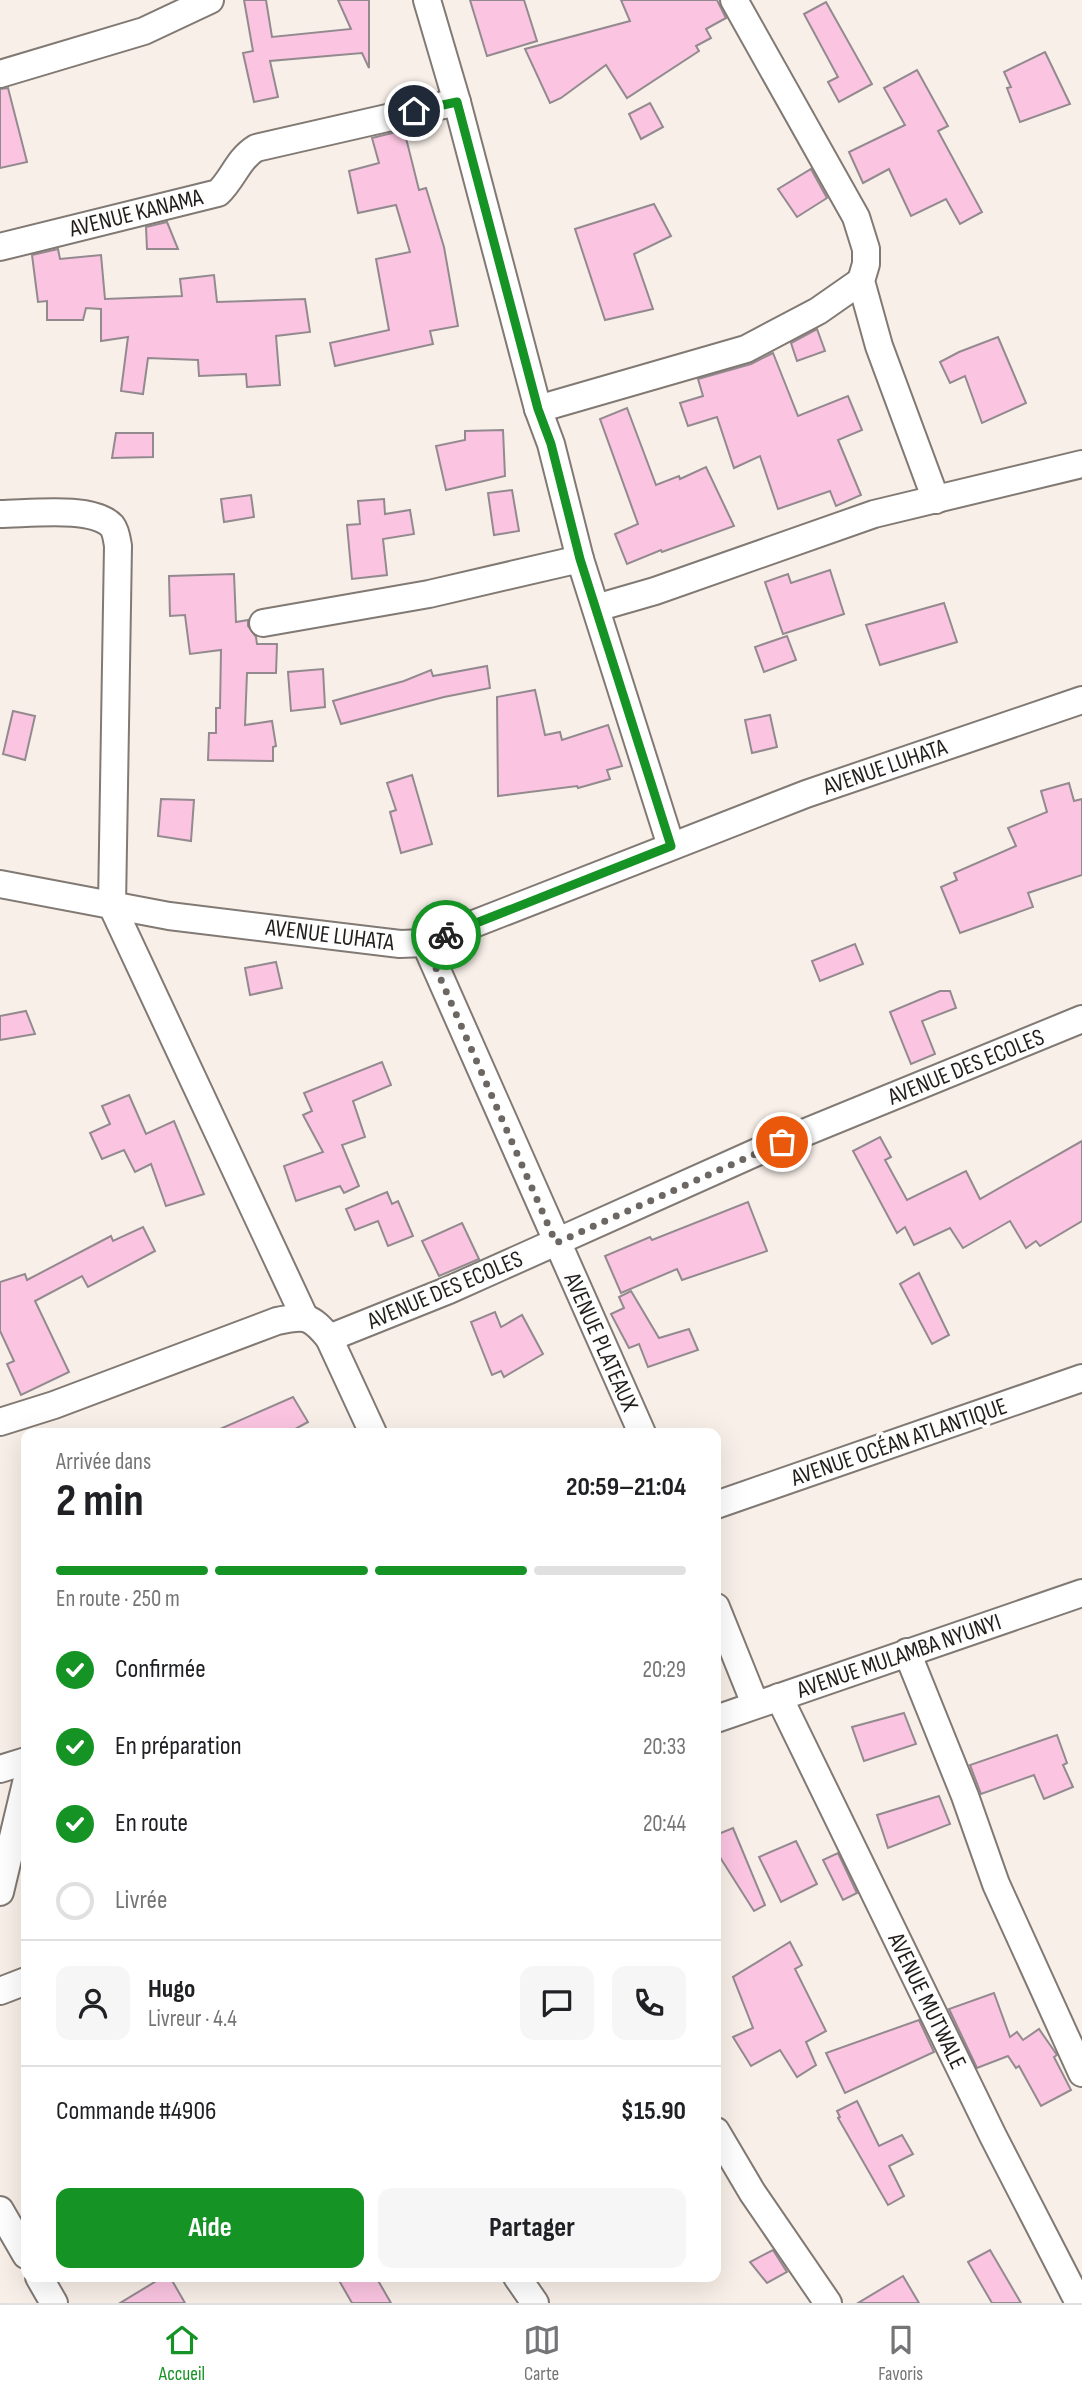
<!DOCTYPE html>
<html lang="fr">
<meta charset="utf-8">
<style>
:root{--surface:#fff;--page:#f6f6f6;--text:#202124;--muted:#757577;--line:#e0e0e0;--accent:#159324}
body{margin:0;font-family:"Sofia Sans Condensed",sans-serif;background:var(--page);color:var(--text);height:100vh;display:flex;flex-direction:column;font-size:26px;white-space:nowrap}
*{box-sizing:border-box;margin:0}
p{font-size:23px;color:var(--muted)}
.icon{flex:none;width:38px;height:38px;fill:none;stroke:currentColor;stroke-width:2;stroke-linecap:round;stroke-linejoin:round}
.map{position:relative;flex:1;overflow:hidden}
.panel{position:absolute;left:21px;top:1428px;width:700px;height:854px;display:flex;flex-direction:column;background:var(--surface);border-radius:14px;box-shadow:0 7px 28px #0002}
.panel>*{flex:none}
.pin{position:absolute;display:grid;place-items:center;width:60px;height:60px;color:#fff;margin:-30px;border:4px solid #fff;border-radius:50%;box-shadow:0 2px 7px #0007}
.courier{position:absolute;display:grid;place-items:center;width:70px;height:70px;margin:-35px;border:5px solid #159324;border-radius:50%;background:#fff;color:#222;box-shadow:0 2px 9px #0007}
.headline em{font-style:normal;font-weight:700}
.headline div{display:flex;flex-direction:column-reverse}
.headline{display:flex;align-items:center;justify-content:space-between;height:119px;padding:0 35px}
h1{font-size:46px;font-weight:700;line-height:52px}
.bar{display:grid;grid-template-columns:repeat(4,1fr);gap:10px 7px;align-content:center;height:84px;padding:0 35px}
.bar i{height:9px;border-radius:5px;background:var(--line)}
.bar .current{background:var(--accent)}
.bar p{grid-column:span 4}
.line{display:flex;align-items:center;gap:18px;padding:0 35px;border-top:2px solid var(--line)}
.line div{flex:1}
.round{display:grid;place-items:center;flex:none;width:74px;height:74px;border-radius:14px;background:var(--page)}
ol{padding:0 35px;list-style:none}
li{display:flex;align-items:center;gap:21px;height:77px}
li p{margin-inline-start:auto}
li .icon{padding:7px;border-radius:50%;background:var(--accent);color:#fff;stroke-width:4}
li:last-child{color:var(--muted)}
li i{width:38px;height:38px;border:4px solid var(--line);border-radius:50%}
.cta{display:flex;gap:14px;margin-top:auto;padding:14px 35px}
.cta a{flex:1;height:80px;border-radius:14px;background:var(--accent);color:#fff;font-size:28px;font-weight:700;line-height:80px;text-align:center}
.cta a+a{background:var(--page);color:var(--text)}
.tabs{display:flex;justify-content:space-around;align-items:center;height:98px;border-top:2px solid var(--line);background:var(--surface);font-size:19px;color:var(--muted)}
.tabs a{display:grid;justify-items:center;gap:4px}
.tabs .current{color:var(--accent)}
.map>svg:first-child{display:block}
</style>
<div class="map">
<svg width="1082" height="2303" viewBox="0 0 1082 2303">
<rect width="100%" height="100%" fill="#f8efe8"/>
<g fill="#fbc5e1" stroke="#938a8f" stroke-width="2">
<polygon points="244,0 266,0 272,37 351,29 338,0 369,0 369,68 362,53 270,61 278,97 254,102 243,53 253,51"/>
<polygon points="470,0 524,0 537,41 487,56"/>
<polygon points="621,0 717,0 726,18 706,29 711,38 696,46 699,51 627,98 606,65 561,98 550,103 525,49 630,21"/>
<polygon points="826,2 872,84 839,102 828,82 838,77 804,14"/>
<polygon points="1045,52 1070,104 1020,122 1007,88 1011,87 1004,72"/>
<polygon points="917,70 948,126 938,131 982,212 960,224 946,199 911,216 889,169 863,183 849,152 905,125 884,88"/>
<polygon points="8,88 27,162 0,168 0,89"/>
<polygon points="650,103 663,127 641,139 629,114"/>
<polygon points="404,130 419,190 426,188 444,247 458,326 430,331 433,344 335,366 330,343 389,330 376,259 410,252 396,205 358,213 349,171 379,163 372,138"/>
<polygon points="811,169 827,198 797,217 778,189"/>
<polygon points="654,204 671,236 634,254 653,309 605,320 575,229"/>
<polygon points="167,222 178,249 147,249 146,227"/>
<polygon points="58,249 60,259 101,255 105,299 182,296 180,279 214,275 217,302 305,299 310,332 276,336 280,385 247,387 246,374 199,376 198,360 148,358 143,394 121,391 128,337 101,341 101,309 86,308 83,320 47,320 47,301 38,302 32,255"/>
<polygon points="817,329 825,351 797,361 791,343"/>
<polygon points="998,337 1026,403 982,423 965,376 950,383 940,362 959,352"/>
<polygon points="773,353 798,416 848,396 862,430 838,440 861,495 836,506 830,491 778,509 760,456 734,468 717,417 688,426 680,403 703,396 698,379 751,364"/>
<polygon points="627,408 656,485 679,476 680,479 706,467 734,526 662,552 661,550 627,564 615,534 638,524 600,419"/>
<polygon points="503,430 505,476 446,490 436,446 465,440 465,431"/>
<polygon points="116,433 153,433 153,457 112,458"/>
<polygon points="512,490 519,531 494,535 488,493"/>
<polygon points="251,495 254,517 224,522 221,499"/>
<polygon points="384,499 385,514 410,510 414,534 383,539 387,575 352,579 347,525 360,524 358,501"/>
<polygon points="830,570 844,614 783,634 765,582 788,574 791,583"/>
<polygon points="234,574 236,622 248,620 248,626 256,637 257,644 277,644 276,673 247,673 245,725 272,721 276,746 273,747 273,761 208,760 209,733 216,733 216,708 220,708 221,650 190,654 185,615 170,616 169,576"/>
<polygon points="944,603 957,642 880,665 866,625"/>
<polygon points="787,636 796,660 764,672 755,647"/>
<polygon points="487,666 490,688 444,697 341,724 333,701 404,681 431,670 433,676"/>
<polygon points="323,669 325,707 291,711 288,672"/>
<polygon points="535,690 545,735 560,732 562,740 608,725 622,766 607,770 610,779 578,788 577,786 498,796 497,697"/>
<polygon points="13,711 35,716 25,760 3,754"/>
<polygon points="770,715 777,747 752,753 745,720"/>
<polygon points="412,775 432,844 401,853 390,812 396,810 387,783"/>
<polygon points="1069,783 1074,801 1082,799 1082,875 1028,893 1033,907 960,933 941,887 957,880 954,873 1016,846 1008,828 1047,812 1041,791"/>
<polygon points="161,799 194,800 191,841 158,836"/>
<polygon points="855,944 863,964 820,981 812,961"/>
<polygon points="276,962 282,988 250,995 245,968"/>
<polygon points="940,991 950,991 956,1008 922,1021 935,1054 911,1064 890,1012"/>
<polygon points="26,1011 35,1034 0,1040 0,1016"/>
<polygon points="382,1062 391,1085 353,1101 365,1137 342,1145 359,1186 344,1193 340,1186 296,1201 284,1166 323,1152 303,1115 312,1111 304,1093"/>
<polygon points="129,1095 146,1134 174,1121 204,1194 166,1206 151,1164 135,1172 124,1150 102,1159 90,1133 110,1124 102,1106"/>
<polygon points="880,1137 891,1157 885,1160 907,1200 966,1171 980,1199 1082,1141 1082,1221 1040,1246 1036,1241 1026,1248 1010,1221 963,1248 950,1228 914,1245 905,1227 897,1233 853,1151"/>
<polygon points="387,1192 392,1204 398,1201 413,1236 388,1246 378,1221 355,1230 346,1209"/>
<polygon points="748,1202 767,1251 682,1280 677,1269 621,1293 605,1256 650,1237 652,1240"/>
<polygon points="462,1223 479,1259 439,1276 422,1241"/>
<polygon points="143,1227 155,1251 88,1287 82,1276 35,1301 69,1372 21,1395 7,1364 14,1361 0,1331 0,1282 25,1274 27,1280 111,1236 113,1241"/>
<polygon points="919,1273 949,1335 932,1344 900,1284"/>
<polygon points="631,1291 659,1338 689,1329 698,1350 648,1367 639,1344 629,1348 611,1314 624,1308 619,1297"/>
<polygon points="495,1312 501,1327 522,1315 543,1354 504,1377 501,1371 492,1375 471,1322"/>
<polygon points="293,1397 308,1422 288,1433 211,1433"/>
<polygon points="904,1713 916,1744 864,1761 852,1727"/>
<polygon points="1057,1735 1067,1763 1063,1765 1073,1787 1044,1799 1034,1775 981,1794 970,1765"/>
<polygon points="939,1796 950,1824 888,1848 877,1815"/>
<polygon points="733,1828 765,1905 754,1911 716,1851 716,1835"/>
<polygon points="796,1841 817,1884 781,1902 759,1857"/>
<polygon points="838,1853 857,1893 843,1900 823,1860"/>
<polygon points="790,1942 802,1965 795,1969 826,2031 806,2042 816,2065 797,2077 780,2050 751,2066 733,2037 753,2028 733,1977"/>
<polygon points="994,1993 1010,2037 1017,2032 1023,2040 1039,2029 1055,2052 1057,2055 1054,2057 1071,2090 1041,2106 1019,2066 1016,2068 1008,2056 977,2068 949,2009"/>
<polygon points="919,2020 934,2052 845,2093 826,2053"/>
<polygon points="857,2101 879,2146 902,2135 913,2154 889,2166 904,2196 888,2205 838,2118 840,2117 837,2111"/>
<polygon points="773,2250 787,2272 767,2283 750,2262"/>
<polygon points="990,2250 1021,2303 992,2303 968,2262"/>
<polygon points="903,2276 919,2303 858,2303"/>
<polygon points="163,2277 170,2277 185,2303 120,2303"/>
<polygon points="337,2277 376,2277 391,2303 352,2303"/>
</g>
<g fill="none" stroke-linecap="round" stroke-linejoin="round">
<g stroke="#817973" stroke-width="30">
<g id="street">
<polyline points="427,0 457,102 538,409 551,444 580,559 671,846"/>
<polyline points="734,0 856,217 866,249 866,264 861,281 879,346 936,500"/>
<polyline points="0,74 144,31 210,0"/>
<path d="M0 247 218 193C233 179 238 159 256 148L457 102"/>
<polyline points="538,409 746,349 818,311 861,281"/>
<path d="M0 514C27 514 93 505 112 526 116 531 117 540 118 546L112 906 304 1316"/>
<polyline points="596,608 655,591 874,514 1082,464"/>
<polyline points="263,623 429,594 580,559"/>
<polyline points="0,884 169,916 400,944 425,943 806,794 1082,700"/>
<polyline points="425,943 642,1433"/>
<polyline points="329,1338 373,1433"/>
<path d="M0 1422 54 1405 277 1321C305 1315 310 1315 329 1338L449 1290 757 1152 1082 1019"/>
<polyline points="716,1505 1082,1378"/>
<polyline points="716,1607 755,1704"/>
<polyline points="907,1652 965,1796 996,1884 1082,2073"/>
<polyline points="779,1697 993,2136 1079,2303"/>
<polyline points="716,1719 1082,1593"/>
<polyline points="0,1769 26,1761"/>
<polyline points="0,1892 26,1783"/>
<polyline points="0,1991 26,1981"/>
<polyline points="716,2131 752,2192 828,2303"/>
<polyline points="0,2210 26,2255"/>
<polyline points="39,2277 54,2303"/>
<polyline points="517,2277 535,2303"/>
</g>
</g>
<use href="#street" stroke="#fff" stroke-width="26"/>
</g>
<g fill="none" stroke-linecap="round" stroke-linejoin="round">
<polyline stroke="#6d6763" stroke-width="7" stroke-dasharray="0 12.6" points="446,935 425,943 556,1243 782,1142"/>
<polyline stroke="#159324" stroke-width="9" points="414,111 457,102 538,409 551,444 580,559 671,846 446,935"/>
</g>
<g text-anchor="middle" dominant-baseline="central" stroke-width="7" stroke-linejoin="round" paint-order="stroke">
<g font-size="24" fill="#221e1c" stroke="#fefefe">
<text transform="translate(136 213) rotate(-14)">AVENUE KANAMA</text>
<text transform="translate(885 767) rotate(-19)">AVENUE LUHATA</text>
<text transform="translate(330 935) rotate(7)">AVENUE LUHATA</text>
<text transform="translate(966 1067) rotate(-22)">AVENUE DES ECOLES</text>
<text transform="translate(445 1290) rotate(-23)">AVENUE DES ECOLES</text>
<text transform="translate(601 1342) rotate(66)">AVENUE PLATEAUX</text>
<text transform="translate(899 1442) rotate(-19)">AVENUE OCÉAN ATLANTIQUE</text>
<text transform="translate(899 1656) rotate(-19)">AVENUE MULAMBA NYUNYI</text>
<text transform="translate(927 2001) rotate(64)">AVENUE MUTWALE</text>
</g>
</g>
</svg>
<div class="pin" style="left:782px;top:1142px;background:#ea580c"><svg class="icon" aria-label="bag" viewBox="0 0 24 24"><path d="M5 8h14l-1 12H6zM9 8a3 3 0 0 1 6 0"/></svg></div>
<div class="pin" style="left:414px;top:111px;background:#1f2937"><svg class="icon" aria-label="home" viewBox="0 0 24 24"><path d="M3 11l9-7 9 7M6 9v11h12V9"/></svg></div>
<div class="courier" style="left:446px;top:935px"><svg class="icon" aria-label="bike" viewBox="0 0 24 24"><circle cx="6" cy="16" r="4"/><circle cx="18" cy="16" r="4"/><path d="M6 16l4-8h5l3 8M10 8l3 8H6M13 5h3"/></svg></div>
<section class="panel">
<div class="headline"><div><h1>2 min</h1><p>Arrivée dans</p></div><em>20:59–21:04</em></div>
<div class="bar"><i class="current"></i><i class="current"></i><i class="current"></i><i></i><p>En route · 250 m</p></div>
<ol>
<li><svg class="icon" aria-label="check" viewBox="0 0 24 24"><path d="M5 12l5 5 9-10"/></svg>Confirmée<p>20:29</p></li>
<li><svg class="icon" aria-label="check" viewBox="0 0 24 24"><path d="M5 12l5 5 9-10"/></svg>En préparation<p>20:33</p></li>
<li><svg class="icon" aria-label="check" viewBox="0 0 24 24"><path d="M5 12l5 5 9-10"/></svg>En route<p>20:44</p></li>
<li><i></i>Livrée</li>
</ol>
<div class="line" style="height:126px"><a class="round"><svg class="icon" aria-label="person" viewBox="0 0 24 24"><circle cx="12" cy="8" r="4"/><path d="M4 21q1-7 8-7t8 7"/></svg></a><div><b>Hugo</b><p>Livreur · 4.4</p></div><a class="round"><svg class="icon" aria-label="chat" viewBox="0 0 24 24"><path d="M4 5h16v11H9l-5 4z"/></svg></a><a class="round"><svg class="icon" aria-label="phone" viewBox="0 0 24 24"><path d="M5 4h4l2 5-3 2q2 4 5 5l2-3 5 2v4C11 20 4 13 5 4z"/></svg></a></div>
<div class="line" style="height:91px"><div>Commande #4906</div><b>$15.90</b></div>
<div class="cta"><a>Aide</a><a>Partager</a></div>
</section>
</div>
<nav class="tabs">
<a class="current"><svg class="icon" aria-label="home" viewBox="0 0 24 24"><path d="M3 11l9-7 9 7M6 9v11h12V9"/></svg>Accueil</a>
<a><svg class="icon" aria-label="map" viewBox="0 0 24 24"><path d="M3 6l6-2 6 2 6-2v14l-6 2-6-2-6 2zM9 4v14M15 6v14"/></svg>Carte</a>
<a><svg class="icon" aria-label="saved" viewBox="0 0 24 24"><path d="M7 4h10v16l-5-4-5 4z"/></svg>Favoris</a>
</nav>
